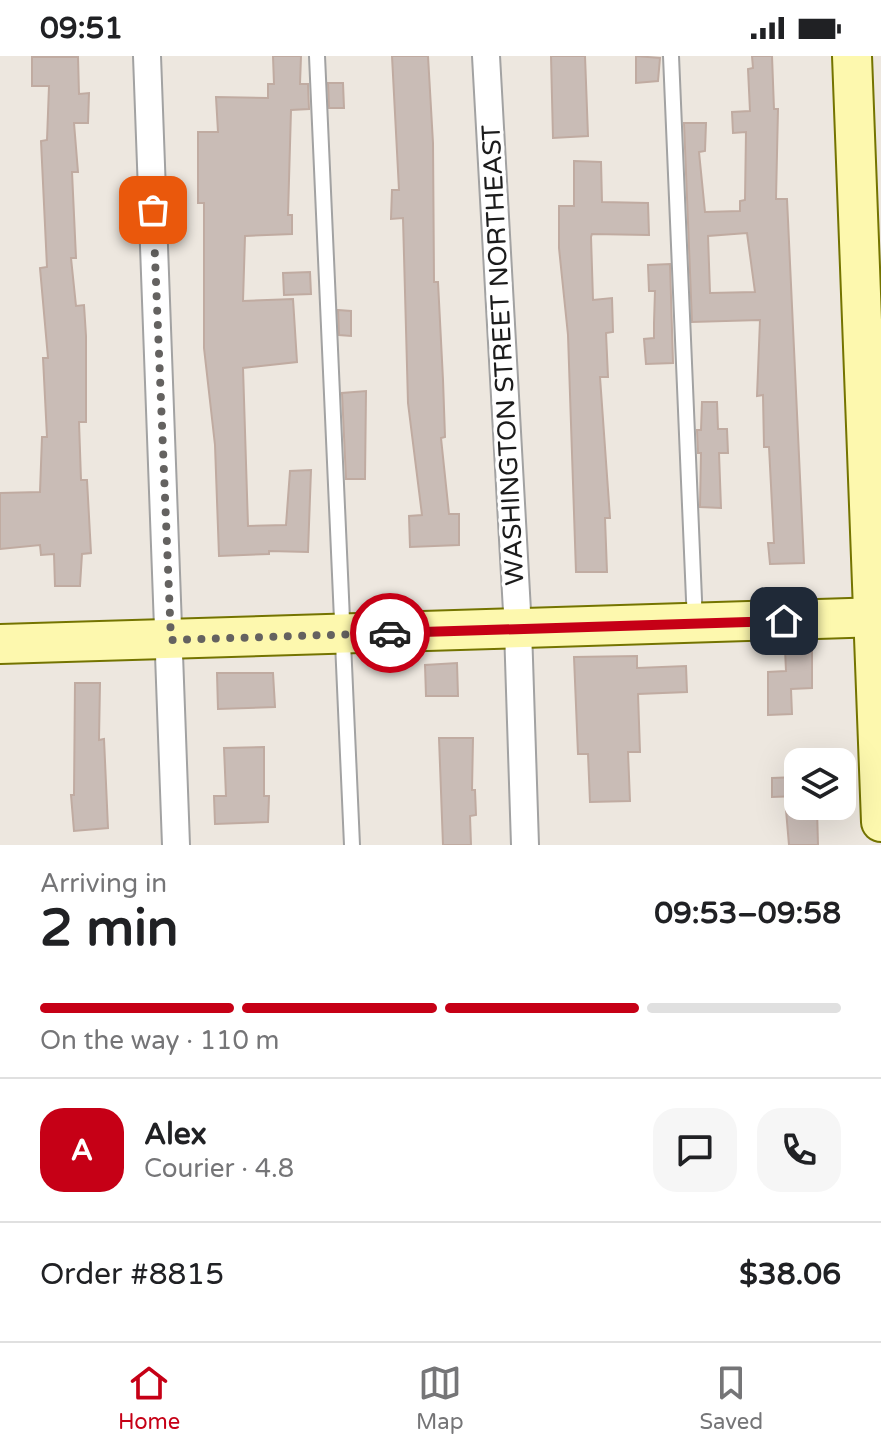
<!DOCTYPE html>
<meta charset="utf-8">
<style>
:root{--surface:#fff;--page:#f6f6f6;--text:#202124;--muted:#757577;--line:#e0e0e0;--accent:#c60016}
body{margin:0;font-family:"Varela Round",sans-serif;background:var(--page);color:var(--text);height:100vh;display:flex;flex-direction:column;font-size:30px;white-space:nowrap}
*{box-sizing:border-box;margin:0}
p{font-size:26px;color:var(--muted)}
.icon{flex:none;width:44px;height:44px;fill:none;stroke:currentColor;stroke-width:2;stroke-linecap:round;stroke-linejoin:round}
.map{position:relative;height:789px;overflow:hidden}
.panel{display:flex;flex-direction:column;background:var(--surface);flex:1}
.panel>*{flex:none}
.fabs{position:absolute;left:784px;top:692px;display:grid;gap:16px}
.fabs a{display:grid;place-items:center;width:72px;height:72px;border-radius:16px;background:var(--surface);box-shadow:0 8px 32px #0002;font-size:40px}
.pin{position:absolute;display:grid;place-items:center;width:68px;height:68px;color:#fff;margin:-34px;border-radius:16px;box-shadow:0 4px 12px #0006}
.courier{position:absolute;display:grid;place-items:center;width:80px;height:80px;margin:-40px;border:6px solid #c60016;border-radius:50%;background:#fff;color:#222;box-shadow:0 2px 10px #0007}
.overview em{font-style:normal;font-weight:800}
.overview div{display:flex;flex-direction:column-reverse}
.overview{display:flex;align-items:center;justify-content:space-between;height:136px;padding:0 40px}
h1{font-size:52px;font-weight:800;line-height:60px}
.bar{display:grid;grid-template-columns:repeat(4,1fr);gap:12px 8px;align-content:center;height:96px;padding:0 40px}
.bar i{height:10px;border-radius:6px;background:var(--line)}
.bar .on{background:var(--accent)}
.bar p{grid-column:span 4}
.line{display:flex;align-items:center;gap:20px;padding:0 40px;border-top:2px solid var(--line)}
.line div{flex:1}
.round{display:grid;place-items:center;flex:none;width:84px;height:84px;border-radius:24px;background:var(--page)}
.status{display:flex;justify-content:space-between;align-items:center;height:56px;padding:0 40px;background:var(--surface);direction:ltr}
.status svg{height:22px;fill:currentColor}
.menu{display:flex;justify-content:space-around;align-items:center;height:112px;border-top:2px solid var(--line);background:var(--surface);font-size:22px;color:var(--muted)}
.menu a{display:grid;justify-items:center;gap:4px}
.menu .on{color:var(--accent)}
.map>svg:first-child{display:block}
</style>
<div class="status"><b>09:51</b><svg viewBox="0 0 49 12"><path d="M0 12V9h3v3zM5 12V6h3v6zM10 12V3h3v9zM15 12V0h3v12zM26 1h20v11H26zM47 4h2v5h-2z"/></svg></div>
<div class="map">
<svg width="881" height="789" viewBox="0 0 881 789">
<rect width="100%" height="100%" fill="#ede7df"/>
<g fill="#c9bcb6" stroke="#c0aba1" stroke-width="2" fill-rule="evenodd">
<polygon points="273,0 301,0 300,28 308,28 309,53 291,54 288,159 292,159 292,178 245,180 243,245 293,243 297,306 243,312 248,470 286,469 290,415 311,414 308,496 269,495 269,498 219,500 215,389 204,292 204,147 198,147 198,76 218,76 216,41 268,42 268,28 274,28"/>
<polygon points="392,0 428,0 433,87 434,226 438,226 443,324 445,381 441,382 449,458 459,458 459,489 410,491 409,460 422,459 408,347 403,162 391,163 392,134 399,134"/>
<polygon points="551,0 585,0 588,80 553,82"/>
<polygon points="636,0 660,2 658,25 636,27"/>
<path d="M752 0H772L774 53H778L776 143H787L804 507 770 508 768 487H774L769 391H764L763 339 757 340 760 264 692 266 684 67H706L705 95 699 96 705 156 740 155V145L745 144 746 76 733 77 732 56 750 55 748 13 753 12ZM747 177 755 236 710 237 708 180Z"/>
<polygon points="32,1 78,1 79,38 89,37 88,67 74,67 78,116 72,116 76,202 71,202 76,250 84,249 86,280 86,366 79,366 81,424 87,424 91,497 82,498 80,530 55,530 54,498 41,499 40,489 0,493 0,437 40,436 42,381 47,381 43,302 48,302 40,212 47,211 41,85 47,84 49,30 32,30"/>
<polygon points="328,27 343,27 344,52 329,52"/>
<polygon points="574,105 601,106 602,146 648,147 649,179 592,178 591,181 593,244 612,242 613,276 606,277 608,321 600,321 610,462 605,462 607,516 576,516 568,279 559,192 559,150 574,150"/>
<polygon points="670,208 673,307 646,308 644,283 654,282 654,267 655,235 649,235 648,209"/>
<polygon points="310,216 311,238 284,239 283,217"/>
<polygon points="338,254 351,255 351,280 339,279"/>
<polygon points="366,335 365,423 346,423 342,337"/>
<polygon points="702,346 717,346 718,373 727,373 728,397 719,397 721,452 700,451 701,397 698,397 697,374 701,374"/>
<polygon points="812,592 812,632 791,633 792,658 768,659 768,616 786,615 785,593"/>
<polygon points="637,600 637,612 686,610 687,636 638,638 640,696 628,696 630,745 590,746 588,698 578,698 574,601"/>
<polygon points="457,607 458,640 426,640 425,609"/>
<polygon points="217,617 273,617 275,651 218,653"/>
<polygon points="75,627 100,627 99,684 104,683 108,772 74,775 71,739 74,739"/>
<polygon points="439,682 473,682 472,734 475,734 476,759 470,760 471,789 443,789"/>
<polygon points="264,691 264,740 269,740 268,766 215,768 214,740 226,740 224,692"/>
<polygon points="798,721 798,740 772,741 772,722"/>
<polygon points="817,753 818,789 789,789 786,754"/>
</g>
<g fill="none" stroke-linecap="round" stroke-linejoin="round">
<g stroke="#a2a2a2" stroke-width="18">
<g id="lane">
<polyline points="317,0 352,789"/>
<polyline points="671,0 695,567"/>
</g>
</g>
<g stroke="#a2a2a2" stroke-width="30">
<g id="street">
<polyline points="147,0 176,789"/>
<polyline points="486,0 518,573 525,789"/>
</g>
</g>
<g stroke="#747400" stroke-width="42">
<g id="secondary">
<polyline points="852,0 881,766"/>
<polyline points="0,588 881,561"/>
</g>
</g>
<use href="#lane" stroke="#fff" stroke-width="14"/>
<use href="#street" stroke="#fff" stroke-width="26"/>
<use href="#secondary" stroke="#fdf8ae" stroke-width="38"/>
</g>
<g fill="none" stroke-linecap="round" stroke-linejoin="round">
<polyline stroke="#646260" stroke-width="8" stroke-dasharray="0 14.4" points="153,154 171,584 390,577"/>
<polyline stroke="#c60016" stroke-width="10" points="390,577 784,565"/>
</g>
<g text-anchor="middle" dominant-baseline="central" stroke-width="7" stroke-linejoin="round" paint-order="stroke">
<g font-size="26" fill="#1b1b1b" stroke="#fff">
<text transform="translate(503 299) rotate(-93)">WASHINGTON STREET NORTHEAST</text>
</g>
</g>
</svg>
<div class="fabs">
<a><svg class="icon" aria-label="layers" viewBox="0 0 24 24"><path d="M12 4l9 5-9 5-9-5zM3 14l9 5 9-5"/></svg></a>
</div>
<div class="pin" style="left:153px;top:154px;background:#ea580c"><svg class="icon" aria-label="bag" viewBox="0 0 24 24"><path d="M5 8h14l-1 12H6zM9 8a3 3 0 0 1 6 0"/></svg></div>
<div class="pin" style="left:784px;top:565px;background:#1f2937"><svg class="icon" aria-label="home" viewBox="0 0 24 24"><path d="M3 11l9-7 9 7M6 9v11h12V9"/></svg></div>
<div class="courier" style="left:390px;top:577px"><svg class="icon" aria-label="car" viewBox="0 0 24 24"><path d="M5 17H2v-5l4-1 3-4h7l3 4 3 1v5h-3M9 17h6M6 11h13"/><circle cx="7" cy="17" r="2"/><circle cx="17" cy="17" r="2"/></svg></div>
</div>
<section class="panel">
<div class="overview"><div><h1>2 min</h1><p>Arriving in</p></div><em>09:53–09:58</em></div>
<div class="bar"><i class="on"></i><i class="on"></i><i class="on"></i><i></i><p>On the way · 110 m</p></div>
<div class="line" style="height:144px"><b class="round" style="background:var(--accent);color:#fff">A</b><div><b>Alex</b><p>Courier · 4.8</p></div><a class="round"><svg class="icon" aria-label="chat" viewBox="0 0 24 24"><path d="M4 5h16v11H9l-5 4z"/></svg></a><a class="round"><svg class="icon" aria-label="phone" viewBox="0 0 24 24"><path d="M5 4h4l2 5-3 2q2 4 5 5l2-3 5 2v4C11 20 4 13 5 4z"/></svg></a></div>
<div class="line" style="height:104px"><div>Order #8815</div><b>$38.06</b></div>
</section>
<nav class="menu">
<a class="on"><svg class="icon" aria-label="home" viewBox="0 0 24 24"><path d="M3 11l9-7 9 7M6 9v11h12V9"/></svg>Home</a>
<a><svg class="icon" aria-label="map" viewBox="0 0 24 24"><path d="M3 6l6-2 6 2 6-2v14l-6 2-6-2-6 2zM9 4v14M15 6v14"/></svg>Map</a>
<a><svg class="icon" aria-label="saved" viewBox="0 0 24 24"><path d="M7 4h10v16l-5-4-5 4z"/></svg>Saved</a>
</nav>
